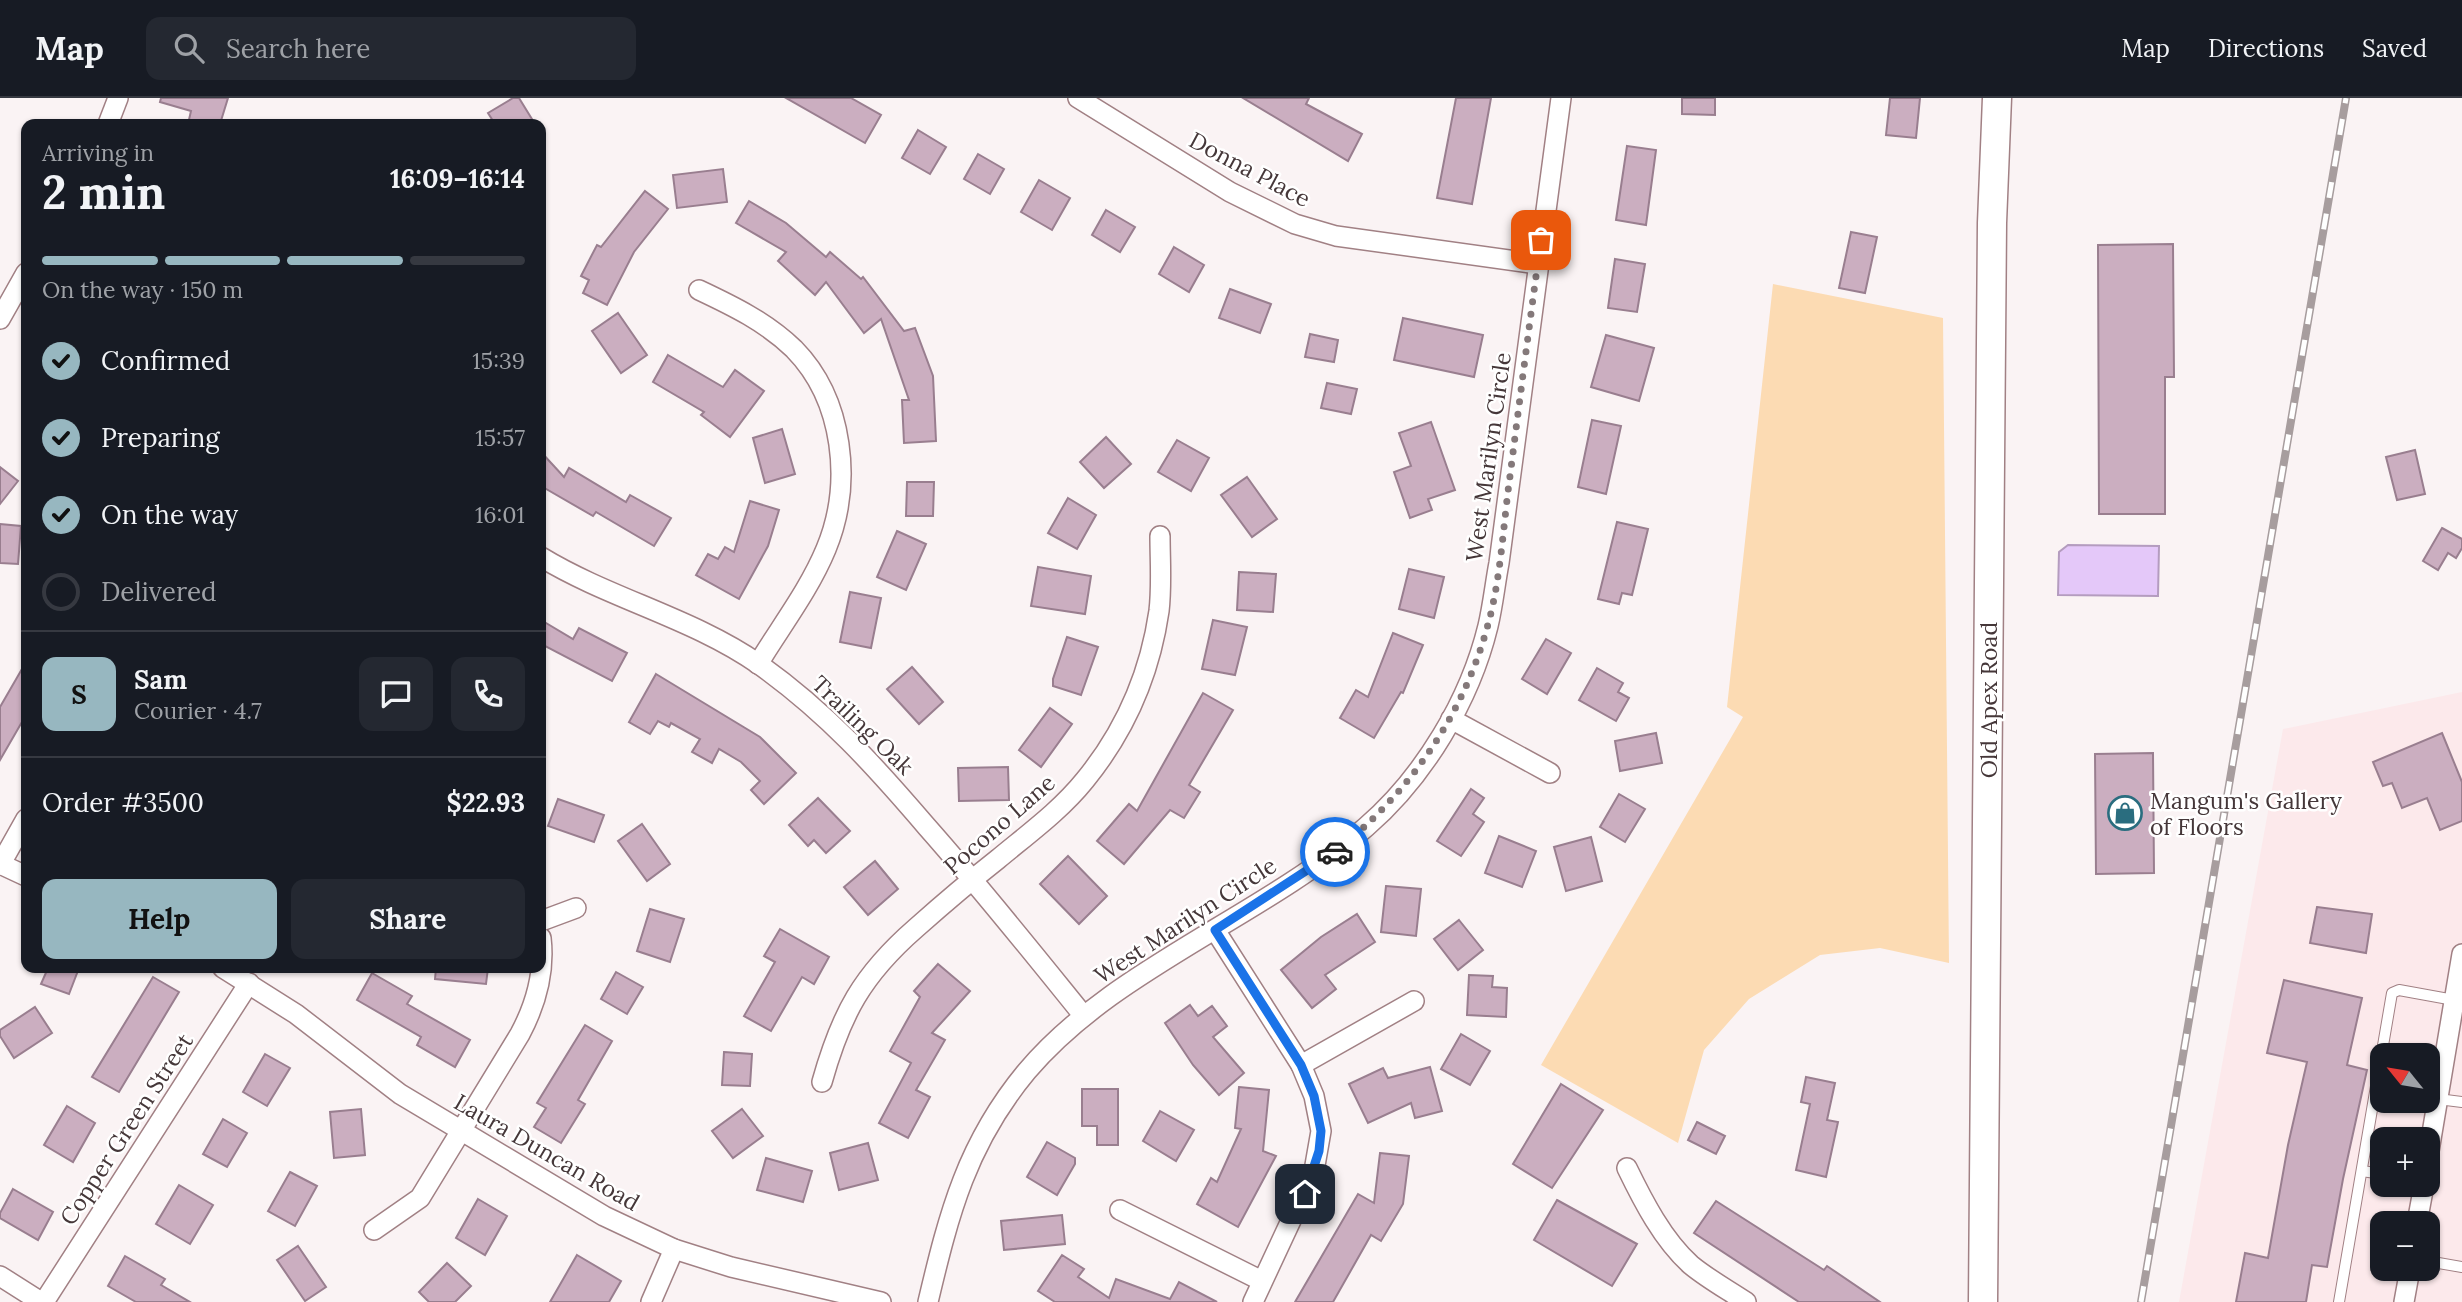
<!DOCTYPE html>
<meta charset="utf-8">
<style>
:root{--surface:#171b24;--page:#242831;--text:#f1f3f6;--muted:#9ea1a6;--line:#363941;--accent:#97b7c0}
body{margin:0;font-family:Lora,serif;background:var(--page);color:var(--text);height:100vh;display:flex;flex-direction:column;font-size:26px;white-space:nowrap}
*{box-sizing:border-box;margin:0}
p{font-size:23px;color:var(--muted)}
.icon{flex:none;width:38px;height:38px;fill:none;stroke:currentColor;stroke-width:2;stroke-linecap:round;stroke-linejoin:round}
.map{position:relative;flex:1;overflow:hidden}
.sheet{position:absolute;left:21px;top:21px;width:525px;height:854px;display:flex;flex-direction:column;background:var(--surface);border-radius:14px;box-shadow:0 2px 5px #0004}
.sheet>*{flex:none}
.needle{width:46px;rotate:300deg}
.tools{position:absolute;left:2370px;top:945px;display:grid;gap:14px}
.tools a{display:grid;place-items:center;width:70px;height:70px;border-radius:14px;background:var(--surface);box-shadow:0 2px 5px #0004;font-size:35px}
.pin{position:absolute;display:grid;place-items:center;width:60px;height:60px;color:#fff;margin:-30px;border-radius:14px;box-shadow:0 4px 10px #0006}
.courier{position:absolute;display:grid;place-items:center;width:70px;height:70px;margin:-35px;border:5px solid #1a73e8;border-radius:50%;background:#fff;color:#222;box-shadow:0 2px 9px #0007}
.headline em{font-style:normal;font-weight:700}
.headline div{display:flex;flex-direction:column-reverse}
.headline{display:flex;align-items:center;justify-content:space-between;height:119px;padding:0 21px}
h1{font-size:46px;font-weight:700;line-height:52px}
.bar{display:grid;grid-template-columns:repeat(4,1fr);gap:10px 7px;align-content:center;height:84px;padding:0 21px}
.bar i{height:9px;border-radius:5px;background:var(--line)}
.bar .on{background:var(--accent)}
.bar p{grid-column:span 4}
.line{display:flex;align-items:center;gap:18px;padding:0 21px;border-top:2px solid var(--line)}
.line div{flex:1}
.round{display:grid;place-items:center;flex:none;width:74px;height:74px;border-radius:14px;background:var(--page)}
ol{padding:0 21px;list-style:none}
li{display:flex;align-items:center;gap:21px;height:77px}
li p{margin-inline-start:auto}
li .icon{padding:7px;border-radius:50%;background:var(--accent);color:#111;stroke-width:4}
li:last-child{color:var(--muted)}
li i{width:38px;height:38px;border:4px solid var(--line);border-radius:50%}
.action{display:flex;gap:14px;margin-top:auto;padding:14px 21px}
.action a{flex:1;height:80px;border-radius:14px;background:var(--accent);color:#111;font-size:28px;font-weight:700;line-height:80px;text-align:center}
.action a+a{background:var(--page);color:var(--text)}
header{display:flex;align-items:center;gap:42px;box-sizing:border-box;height:98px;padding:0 35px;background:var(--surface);border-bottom:2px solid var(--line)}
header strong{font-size:33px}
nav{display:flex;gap:38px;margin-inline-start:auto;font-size:24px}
.search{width:490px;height:63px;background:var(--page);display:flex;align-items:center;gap:18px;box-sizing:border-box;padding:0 24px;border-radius:14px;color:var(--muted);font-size:26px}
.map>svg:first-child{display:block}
</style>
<header>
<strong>Map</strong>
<div class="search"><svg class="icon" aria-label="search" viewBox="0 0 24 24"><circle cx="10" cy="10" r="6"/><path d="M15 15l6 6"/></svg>Search here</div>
<nav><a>Map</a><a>Directions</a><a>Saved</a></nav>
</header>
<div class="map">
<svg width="2462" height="1204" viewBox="0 0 2462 1204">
<rect width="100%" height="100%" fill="#faf3f4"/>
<path fill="#fce9eb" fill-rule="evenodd" d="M2462 594V1204H2179L2283 631ZM2382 957H2427V1003H2382ZM2382 1041H2427V1087H2382ZM2382 1125H2427V1171H2382Z"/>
<polygon fill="#fcdbb3" points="1773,186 1943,220 1949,865 1880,850 1820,857 1749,901 1704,952 1678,1045 1541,967 1743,619 1727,609"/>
<polygon fill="#e4c8f9" stroke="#b49cbf" stroke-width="2" points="2068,447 2159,448 2158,498 2058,497 2059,454"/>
<g fill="#cbaec0" stroke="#997e8f" stroke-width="2">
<polygon points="161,0 228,0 220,26 188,26 191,13 160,4"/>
<polygon points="513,0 519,0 535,26 495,26 488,15"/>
<polygon points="786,0 851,0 881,17 865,45"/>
<polygon points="1243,0 1309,0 1306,6 1362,36 1348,63"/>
<polygon points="1456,0 1491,0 1472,106 1437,100"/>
<polygon points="1682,0 1715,0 1715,17 1682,16"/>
<polygon points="1890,0 1920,0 1916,40 1886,37"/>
<polygon points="918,32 946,49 930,76 902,60"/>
<polygon points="1627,48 1656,52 1646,127 1616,122"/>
<polygon points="978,56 1004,71 990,96 964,81"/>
<polygon points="723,71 727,104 677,110 673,77"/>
<polygon points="1039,82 1070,100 1052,132 1021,114"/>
<polygon points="645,93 668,111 634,154 607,207 583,195 589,182 581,178 597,147 601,149"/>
<polygon points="749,103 786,125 826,159 830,154 861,181 863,179 904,233 915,230 933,278 936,343 904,345 902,302 909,302 881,221 864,235 826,184 815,197 778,163 786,154 736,125"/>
<polygon points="1106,112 1135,129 1120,154 1092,137"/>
<polygon points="1851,134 1877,139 1865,195 1839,190"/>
<polygon points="2173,146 2174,279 2165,279 2165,416 2099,416 2098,147"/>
<polygon points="1174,149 1204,167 1189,194 1159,176"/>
<polygon points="1615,161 1645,166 1637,214 1608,210"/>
<polygon points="1230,191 1271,206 1260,235 1219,220"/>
<polygon points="618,215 647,257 621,275 592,233"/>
<polygon points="1403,220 1483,237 1474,279 1394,262"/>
<polygon points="1310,236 1338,242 1334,264 1305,259"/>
<polygon points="1606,237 1654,250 1639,303 1591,289"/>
<polygon points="668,257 723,289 735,272 764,293 730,339 701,317 704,314 653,284"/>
<polygon points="1327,285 1357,291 1351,316 1321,310"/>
<polygon points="1592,322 1621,328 1606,396 1578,389"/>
<polygon points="1431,324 1455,392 1428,401 1432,412 1410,420 1394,374 1411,368 1399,335"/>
<polygon points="782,331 795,376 765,385 753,340"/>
<polygon points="1106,339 1131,366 1104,390 1080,364"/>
<polygon points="1177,342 1209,360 1191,393 1158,374"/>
<polygon points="2415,352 2425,396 2397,402 2386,359"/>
<polygon points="541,354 564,379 569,370 626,404 630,397 671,420 654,448 596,414 593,418 541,388"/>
<polygon points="0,369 18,383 0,406"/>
<polygon points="1247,379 1277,421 1252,439 1221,397"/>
<polygon points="907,384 934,384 933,418 906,418"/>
<polygon points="1068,400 1096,417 1077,451 1048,435"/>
<polygon points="750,403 779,412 768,448 739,501 696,477 708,456 718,461 725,449 734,454"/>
<polygon points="1617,424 1648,431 1632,497 1622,495 1619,506 1598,501"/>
<polygon points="0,426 21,428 18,466 0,465"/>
<polygon points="2442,430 2462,441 2462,450 2456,460 2448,455 2438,472 2423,463"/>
<polygon points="897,433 926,446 906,492 877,479"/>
<polygon points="1038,469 1091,478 1085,516 1031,508"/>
<polygon points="1409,471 1444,479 1434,520 1399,511"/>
<polygon points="1239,474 1276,476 1273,514 1237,512"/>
<polygon points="850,494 881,500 871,550 840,544"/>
<polygon points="541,522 573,541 579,530 627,555 612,583 541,546"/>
<polygon points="1213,522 1247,529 1235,577 1202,571"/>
<polygon points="1393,535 1423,547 1403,595 1401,594 1374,640 1340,620 1356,592 1368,599"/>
<polygon points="1067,539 1098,549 1081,597 1053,588 1053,581"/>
<polygon points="1546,541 1571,555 1547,596 1522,581"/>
<polygon points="26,564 26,617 0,662 0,609"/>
<polygon points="912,569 943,604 919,626 887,591"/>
<polygon points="1597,570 1623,585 1618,594 1629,600 1616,623 1579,602"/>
<polygon points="656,576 760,639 796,675 764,706 751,692 760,683 741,664 719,651 712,665 692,654 700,641 671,625 669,629 658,623 650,636 629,624"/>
<polygon points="1203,595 1233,612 1189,687 1200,694 1184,720 1170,712 1124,766 1097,743 1129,706 1137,713"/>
<polygon points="1050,610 1072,626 1041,669 1019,652"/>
<polygon points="1656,635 1662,665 1620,673 1615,643"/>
<polygon points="2442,635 2462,684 2462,723 2440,732 2427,700 2402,710 2392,685 2383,688 2373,664"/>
<polygon points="2153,655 2154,775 2096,776 2095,656"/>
<polygon points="1008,669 1009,702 959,703 958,670"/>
<polygon points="1471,691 1484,700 1473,716 1484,724 1461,758 1437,743"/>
<polygon points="1619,696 1645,711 1625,744 1600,729"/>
<polygon points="818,700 850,733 826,755 814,742 808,748 789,727"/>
<polygon points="558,701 604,717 594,744 548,728"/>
<polygon points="642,726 670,766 647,783 618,743"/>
<polygon points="1499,738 1536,753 1522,789 1485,775"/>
<polygon points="1591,739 1602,783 1566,793 1554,749"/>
<polygon points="1068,758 1107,798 1079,826 1040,786"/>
<polygon points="875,763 898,791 868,817 844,789"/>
<polygon points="1386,788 1421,791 1416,838 1381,834"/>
<polygon points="2317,809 2372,816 2366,855 2310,845"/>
<polygon points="650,811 684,821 670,864 637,853"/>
<polygon points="1357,816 1375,844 1325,877 1336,891 1312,910 1281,872 1321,839"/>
<polygon points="1459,822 1483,852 1458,872 1434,841"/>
<polygon points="780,831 829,859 814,886 802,879 771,933 744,918 775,864 764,858"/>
<polygon points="938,866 970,893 932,935 945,942 916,992 930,999 908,1040 879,1025 911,965 890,953 920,899 914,893"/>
<polygon points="48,870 79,870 69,896 41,886"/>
<polygon points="436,870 488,870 486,886 435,881"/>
<polygon points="616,874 643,889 627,916 601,901"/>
<polygon points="372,875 412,898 407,906 470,942 455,969 417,947 421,939 357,902"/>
<polygon points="1469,877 1493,878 1492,889 1507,890 1506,919 1467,917"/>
<polygon points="153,879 179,894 119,994 92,979"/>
<polygon points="2284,882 2362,900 2347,967 2367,972 2343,1081 2327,1169 2312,1167 2306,1204 2236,1204 2245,1155 2268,1160 2288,1047 2307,964 2267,955"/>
<polygon points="1190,907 1198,918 1212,908 1227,928 1213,939 1244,975 1219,997 1193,967 1165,925"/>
<polygon points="35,909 52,935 14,960 0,938 0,932"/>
<polygon points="585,927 612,943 578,1002 585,1006 561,1045 534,1029 546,1010 537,1005"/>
<polygon points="1461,936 1490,953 1470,987 1441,971"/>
<polygon points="724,954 752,956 750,988 722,987"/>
<polygon points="265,956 290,970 267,1008 243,994"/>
<polygon points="1430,969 1442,1013 1415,1020 1411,1005 1368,1025 1349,986 1383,970 1388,980"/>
<polygon points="1806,979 1835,985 1827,1022 1838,1024 1826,1079 1796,1072 1810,1006 1801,1004"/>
<polygon points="1561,986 1603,1012 1552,1090 1513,1066"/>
<polygon points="1239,989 1269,992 1263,1053 1276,1058 1238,1129 1197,1106 1211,1080 1217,1084 1241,1031 1235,1030"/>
<polygon points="1082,991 1118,991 1118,1047 1097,1047 1097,1028 1082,1028"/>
<polygon points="67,1008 95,1025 73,1064 44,1047"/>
<polygon points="361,1011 365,1057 334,1060 330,1014"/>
<polygon points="742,1011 763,1038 733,1060 712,1033"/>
<polygon points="1160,1013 1194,1032 1176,1063 1143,1043"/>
<polygon points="223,1021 247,1035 227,1069 203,1056"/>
<polygon points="1697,1024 1725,1038 1716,1056 1688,1042"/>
<polygon points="1047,1044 1075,1060 1075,1066 1057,1097 1027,1079"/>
<polygon points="868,1045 878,1082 839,1092 830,1055"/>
<polygon points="1380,1055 1409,1058 1403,1106 1381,1143 1371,1137 1333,1204 1295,1204 1358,1096 1374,1105"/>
<polygon points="766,1060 812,1073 803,1104 757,1092"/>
<polygon points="290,1074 317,1088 295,1128 268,1113"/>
<polygon points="179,1087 213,1107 190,1146 156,1126"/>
<polygon points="13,1091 53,1114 38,1142 0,1120 0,1115"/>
<polygon points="478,1101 507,1118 485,1157 456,1140"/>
<polygon points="1557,1102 1637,1146 1612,1188 1534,1142"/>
<polygon points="1716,1103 1824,1172 1827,1168 1880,1204 1799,1204 1694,1135"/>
<polygon points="1062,1117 1065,1146 1004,1152 1001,1123"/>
<polygon points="298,1148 326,1189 305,1203 277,1162"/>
<polygon points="577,1157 621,1183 609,1204 550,1204"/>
<polygon points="1062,1157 1084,1171 1078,1179 1109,1200 1116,1181 1170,1201 1179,1184 1217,1204 1055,1204 1038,1193"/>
<polygon points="125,1158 165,1181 161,1187 190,1204 136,1204 108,1188"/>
<polygon points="447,1165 471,1188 455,1204 429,1204 419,1194"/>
</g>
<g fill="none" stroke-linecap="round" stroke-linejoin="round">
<g stroke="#a18084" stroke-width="12">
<g id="service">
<polyline points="2438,1001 2462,1004"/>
<polyline points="2362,1073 2382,1076"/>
<polyline points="2427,1163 2462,1169"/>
<polyline points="2339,1204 2392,895 2399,892 2454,902"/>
</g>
</g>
<g stroke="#a18084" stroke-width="22">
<g id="minor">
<polyline points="1078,0 1230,94 1295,126 1336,138 1538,166"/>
<polyline points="108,26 118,0"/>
<path d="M699 192C733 208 766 224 794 251 844 302 853 386 826 451 809 492 781 528 758 566"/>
<polyline points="0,221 26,175"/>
<path d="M541 459C610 501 693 520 760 567 827 615 874 667 927 729 981 790 1032 854 1083 917"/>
<polyline points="1451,621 1550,675"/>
<polyline points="0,766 26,778"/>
<polyline points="0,767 26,721"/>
<polyline points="541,823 576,810"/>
<polyline points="1215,832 1301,967 1314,998 1321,1033 1314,1073 1253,1204"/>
<polyline points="223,870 296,916 400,996 604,1118 674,1151 731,1169 881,1204"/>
<polyline points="1301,967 1414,903"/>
<path d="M822 984C841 916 862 877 916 830 943 806 970 783 998 761 1028 736 1060 713 1085 682 1125 633 1150 575 1159 513 1162 488 1160 462 1160 438"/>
<polyline points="2427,1065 2462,856"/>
<path d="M1627 1070C1643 1103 1663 1142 1691 1167 1708 1181 1728 1192 1746 1204"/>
<polyline points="1120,1112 1262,1183"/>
<polyline points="2417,1125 2424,1087"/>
<path d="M374 1132 420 1100 520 936C536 906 545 874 541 840"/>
<polyline points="0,1178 41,1204"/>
<polyline points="44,1204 249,885"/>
<polyline points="651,1204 674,1151"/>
<path d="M928 1204C949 1115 967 1045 1027 973 1078 913 1146 873 1212 833 1264 802 1321 768 1366 729 1424 679 1470 602 1488 528 1493 507 1495 486 1499 465L1561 0"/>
<polyline points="2404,1204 2410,1171"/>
</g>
</g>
<g stroke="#a18084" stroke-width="31">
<polyline id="secondary" points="1983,1204 1992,125 1997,0"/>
</g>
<use href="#service" stroke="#fff" stroke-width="10"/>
<use href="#minor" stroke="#fff" stroke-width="19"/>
<use href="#secondary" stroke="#fff" stroke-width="28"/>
<g stroke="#a79d9e" stroke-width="8">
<polyline id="rail" points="2141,1204 2346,0"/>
</g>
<use href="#rail" stroke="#fff" stroke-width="5" stroke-dasharray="16" stroke-linecap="butt"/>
</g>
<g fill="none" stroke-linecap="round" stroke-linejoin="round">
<path stroke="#84797a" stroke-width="7" stroke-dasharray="0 12.6" d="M1335 754C1408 696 1462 620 1487 530 1501 482 1503 428 1510 378 1520 300 1530 221 1541 142"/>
<polyline stroke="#1a73e8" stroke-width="9" points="1305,1096 1319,1053 1321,1033 1314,998 1301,967 1215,832 1335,754"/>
</g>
<defs>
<g id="shop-ring" transform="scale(1.75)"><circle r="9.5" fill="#fff" stroke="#2a6d7f" stroke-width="1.5"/><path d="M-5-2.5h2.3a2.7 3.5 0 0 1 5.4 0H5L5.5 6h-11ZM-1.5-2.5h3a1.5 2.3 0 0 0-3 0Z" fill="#2a6d7f"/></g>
</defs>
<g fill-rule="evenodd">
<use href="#shop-ring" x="2125" y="715"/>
</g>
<g text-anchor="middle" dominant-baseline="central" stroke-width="5" stroke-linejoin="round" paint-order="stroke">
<g font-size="23" fill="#453739" stroke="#fff">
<text transform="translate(1250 71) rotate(28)">Donna Place</text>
<text transform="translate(1488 359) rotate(-82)">West Marilyn Circle</text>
<text transform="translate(1988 602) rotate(-90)">Old Apex Road</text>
<text transform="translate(863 627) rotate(44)">Trailing Oak</text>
<text transform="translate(999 726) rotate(-41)">Pocono Lane</text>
<text transform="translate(1185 822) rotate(-33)">West Marilyn Circle</text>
<text transform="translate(126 1031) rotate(-57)">Copper Green Street</text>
<text transform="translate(547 1054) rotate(30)">Laura Duncan Road</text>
</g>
<g font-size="23" fill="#453739" stroke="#fff" text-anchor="start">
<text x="2150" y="702">Mangum's Gallery<tspan x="2150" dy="26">of Floors</tspan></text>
</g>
</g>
</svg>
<div class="tools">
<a><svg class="needle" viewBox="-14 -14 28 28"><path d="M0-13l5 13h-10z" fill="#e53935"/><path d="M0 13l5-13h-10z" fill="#9ea1a6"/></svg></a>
<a>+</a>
<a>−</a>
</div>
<div class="pin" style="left:1541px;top:142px;background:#ea580c"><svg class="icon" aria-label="bag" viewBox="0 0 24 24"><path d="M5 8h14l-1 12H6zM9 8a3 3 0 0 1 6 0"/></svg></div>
<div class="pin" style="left:1305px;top:1096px;background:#1f2937"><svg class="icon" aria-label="home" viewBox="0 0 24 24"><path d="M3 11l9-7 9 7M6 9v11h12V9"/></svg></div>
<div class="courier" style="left:1335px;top:754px"><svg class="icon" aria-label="car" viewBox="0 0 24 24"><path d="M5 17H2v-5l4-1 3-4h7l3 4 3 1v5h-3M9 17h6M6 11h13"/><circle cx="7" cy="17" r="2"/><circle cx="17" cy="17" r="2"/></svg></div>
<section class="sheet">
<div class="headline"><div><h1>2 min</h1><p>Arriving in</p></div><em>16:09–16:14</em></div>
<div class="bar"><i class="on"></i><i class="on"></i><i class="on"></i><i></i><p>On the way · 150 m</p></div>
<ol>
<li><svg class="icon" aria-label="check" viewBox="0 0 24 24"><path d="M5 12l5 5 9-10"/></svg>Confirmed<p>15:39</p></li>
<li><svg class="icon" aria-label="check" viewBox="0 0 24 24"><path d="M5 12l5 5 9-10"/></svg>Preparing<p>15:57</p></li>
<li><svg class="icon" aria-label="check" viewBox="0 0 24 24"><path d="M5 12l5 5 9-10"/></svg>On the way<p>16:01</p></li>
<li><i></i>Delivered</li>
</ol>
<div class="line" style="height:126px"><b class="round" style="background:var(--accent);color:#111">S</b><div><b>Sam</b><p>Courier · 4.7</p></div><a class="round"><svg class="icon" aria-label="chat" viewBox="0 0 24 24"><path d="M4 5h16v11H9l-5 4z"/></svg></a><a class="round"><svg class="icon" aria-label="phone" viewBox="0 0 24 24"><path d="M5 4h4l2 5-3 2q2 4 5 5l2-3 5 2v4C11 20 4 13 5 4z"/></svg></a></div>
<div class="line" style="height:91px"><div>Order #3500</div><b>$22.93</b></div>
<div class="action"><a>Help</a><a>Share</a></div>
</section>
</div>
